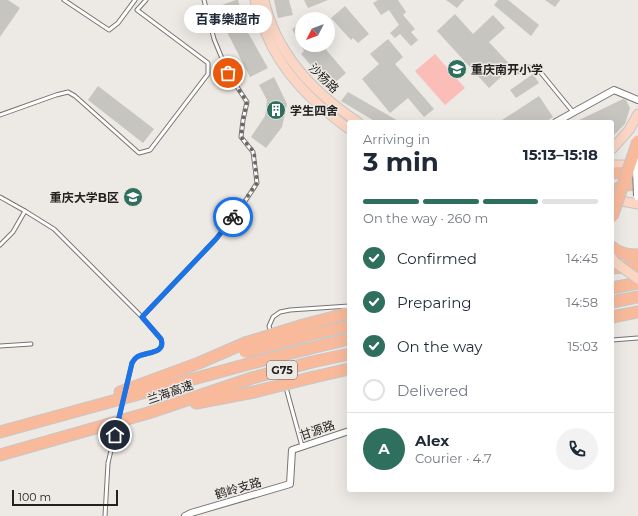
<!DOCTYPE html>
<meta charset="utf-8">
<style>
:root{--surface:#fff;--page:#f2f2f3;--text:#1f2937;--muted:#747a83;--line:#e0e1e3;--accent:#2e6f5e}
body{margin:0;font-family:Montserrat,"Noto Sans SC",sans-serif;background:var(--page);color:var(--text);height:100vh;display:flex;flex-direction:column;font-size:15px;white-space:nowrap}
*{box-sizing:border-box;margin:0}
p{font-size:13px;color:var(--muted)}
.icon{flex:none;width:22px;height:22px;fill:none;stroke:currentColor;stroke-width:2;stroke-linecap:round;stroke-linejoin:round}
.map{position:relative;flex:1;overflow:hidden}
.details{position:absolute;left:347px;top:120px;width:267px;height:372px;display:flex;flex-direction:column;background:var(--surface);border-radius:4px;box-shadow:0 4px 16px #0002}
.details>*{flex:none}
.needle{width:26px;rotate:228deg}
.buttons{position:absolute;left:295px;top:12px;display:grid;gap:8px}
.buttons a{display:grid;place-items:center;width:40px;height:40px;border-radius:50%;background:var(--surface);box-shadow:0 4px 16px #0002;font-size:20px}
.scale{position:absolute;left:12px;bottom:10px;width:106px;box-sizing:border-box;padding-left:4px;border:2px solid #242221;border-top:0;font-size:11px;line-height:14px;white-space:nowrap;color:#242221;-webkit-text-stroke:3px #ede9e5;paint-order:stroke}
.pin{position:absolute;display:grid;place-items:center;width:34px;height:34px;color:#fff;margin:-17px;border:2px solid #fff;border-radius:50%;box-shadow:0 1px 4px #0007}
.courier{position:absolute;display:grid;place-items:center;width:40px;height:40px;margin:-20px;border:3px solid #1a73e8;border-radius:50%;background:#fff;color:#222;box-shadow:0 1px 5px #0007}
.bubble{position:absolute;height:28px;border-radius:14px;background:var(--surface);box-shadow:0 4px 16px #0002;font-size:13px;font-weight:700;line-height:28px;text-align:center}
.headline em{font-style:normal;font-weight:700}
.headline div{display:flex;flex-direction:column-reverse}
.headline{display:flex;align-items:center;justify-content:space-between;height:68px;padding:0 16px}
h1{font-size:26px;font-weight:700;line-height:30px}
.bar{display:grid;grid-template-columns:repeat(4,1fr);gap:6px 4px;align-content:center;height:48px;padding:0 16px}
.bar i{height:5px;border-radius:3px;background:var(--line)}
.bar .active{background:var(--accent)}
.bar p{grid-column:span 4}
.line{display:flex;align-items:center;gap:10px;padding:0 16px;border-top:1px solid var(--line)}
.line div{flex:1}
.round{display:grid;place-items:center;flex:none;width:42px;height:42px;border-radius:21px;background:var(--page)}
ol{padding:0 16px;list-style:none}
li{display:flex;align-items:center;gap:12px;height:44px}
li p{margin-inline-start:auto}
li .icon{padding:4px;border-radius:50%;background:var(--accent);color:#fff;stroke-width:4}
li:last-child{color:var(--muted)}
li i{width:22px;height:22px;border:2px solid var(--line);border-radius:50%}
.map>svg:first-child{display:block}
</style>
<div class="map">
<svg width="638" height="516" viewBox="0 0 638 516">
<rect width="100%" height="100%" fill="#ede9e5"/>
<polygon fill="#fabdb7" points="435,54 465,88 445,105 415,71"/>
<g fill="#c7c5c0">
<polygon points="0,0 8,0 20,8 0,37"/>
<polygon points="236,0 238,0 247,31 268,68 250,77 228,34 222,5"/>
<polygon points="274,0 289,0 293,15 278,18"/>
<polygon points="304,0 328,0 308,8"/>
<polygon points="378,0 398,0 406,12 403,15 415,29 411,32 418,40 411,46 400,34 395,38 390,33 399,25 389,10 381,15 373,3"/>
<polygon points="446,0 464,0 457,8"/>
<polygon points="498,0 508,0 539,25 531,36 494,5"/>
<polygon points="545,0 560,0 555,7"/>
<polygon points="345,6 369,34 358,43 353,38 351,40 331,18"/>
<polygon points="455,14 473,34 493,15 505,28 489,42 512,67 489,88 437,31"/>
<polygon points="302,23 302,45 322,45 346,73 330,87 301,54 304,51 292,29"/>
<polygon points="388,39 403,57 395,64 434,109 424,117 408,98 390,113 362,79 379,64 370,54"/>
<polygon points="533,74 539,83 516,98 510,90"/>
<polygon points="274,77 287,104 282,127 266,148 251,137 265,116 267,100 259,85"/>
<polygon points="98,86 154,129 143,143 88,100"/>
<polygon points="348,92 400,122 376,122 341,101"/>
<polygon points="539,96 553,117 545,122 499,122"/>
<polygon points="623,99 626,100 630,108 625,124 612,137 612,122 575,122"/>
</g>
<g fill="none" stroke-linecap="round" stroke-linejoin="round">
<g stroke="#787571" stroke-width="5">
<g id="lane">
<polyline points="64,0 109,30 118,23 135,0"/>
<polyline points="518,71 525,67 537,68 573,112"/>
<polyline points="0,115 56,95 68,92 75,96 139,153 150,150 208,74 208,63 137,10 146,0"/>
<polyline points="0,197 25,211 13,232 0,245"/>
<polyline points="25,211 54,229 142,317 216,239 238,212 257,183 253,152 241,137 243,120 247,102 228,73 214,39 204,0"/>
<polyline points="271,333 269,326 273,317 280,312 290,310 349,306"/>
<polyline points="612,340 638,338"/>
<polyline points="0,346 31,344"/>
<path d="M132 363C134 360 136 357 139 356 148 352 166 353 161 339L142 317"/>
<polyline points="282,373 302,446"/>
<polyline points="105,516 108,463"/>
</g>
</g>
<g stroke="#787571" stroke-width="8">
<g id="street">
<polyline points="556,122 614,90 638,100"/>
<polyline points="185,516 191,513 290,484 292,450 349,431"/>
</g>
</g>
<g stroke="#c6c6c5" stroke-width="11">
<g id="primary">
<path d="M255 0C269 59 301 94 349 129"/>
<path d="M264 0C276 53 314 93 358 122"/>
<polyline points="612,149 629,130 638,114"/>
<polyline points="612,165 637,165"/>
<polyline points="612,199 638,204"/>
</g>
</g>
<g stroke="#c6c6c5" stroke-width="13">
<g id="highway">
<polyline points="612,173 635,172"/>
<path d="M612 193C619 186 628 183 638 185"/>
<path d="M612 247C619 254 628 255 638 255"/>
<polyline points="612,268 638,266"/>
<polyline points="612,288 638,283"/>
<polyline points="612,302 638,297"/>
<polyline points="612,317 638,312"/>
<polyline points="303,325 349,313"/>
<polyline points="305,336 349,326"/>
<polyline points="307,349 349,339"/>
<polyline points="312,362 349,354"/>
<polyline points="314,377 349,369"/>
<polyline points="120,392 199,363 245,343"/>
<polyline points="196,403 254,392"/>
<polyline points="0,432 248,364"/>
<polyline points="0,455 148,413 252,378"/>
</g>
</g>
<use href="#lane" stroke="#fff" stroke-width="3"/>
<use href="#street" stroke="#fff" stroke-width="6"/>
<use href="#primary" stroke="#fbd6c4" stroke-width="9"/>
<use href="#highway" stroke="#f9ba9c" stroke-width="11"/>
<g stroke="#787571" stroke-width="5" stroke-linecap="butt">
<polyline id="lane-bridge" points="108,463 132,363"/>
</g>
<g stroke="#787571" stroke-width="10" stroke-linecap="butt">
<polyline id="secondary-bridge" points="637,152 637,168 638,196"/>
</g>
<g stroke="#c6c6c5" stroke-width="11" stroke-linecap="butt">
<polyline id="primary-bridge" points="612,258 616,263 638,279"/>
</g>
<g stroke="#c6c6c5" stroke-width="13" stroke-linecap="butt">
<g id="highway-bridge">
<polyline points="612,217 638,141"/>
<polyline points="245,343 303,325"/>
<polyline points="245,352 305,336"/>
<polyline points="248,364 307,349"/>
<polyline points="252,378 312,362"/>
<polyline points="254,392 314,377"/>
</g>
</g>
<use href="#lane-bridge" stroke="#fff" stroke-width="3"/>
<use href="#secondary-bridge" stroke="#fff" stroke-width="8"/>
<use href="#primary-bridge" stroke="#fbd6c4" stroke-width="9"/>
<use href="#highway-bridge" stroke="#f9ba9c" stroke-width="11"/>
</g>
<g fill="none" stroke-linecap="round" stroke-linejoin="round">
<polyline stroke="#6a6866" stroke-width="4" stroke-dasharray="0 7.2" points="228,73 247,102 243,120 241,137 254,152 257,183 233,217"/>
<path stroke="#1a73e8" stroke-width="5" d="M115 435 132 363C134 360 135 357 139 356 148 352 166 353 161 339L142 317 216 239 233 217"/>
</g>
<defs>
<g id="school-disc" transform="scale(1)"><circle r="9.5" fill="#2e6f5e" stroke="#ede9e5"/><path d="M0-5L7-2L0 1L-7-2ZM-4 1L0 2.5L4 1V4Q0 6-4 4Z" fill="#fff"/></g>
<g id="building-disc" transform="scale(1)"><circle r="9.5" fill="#2e6f5e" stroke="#ede9e5"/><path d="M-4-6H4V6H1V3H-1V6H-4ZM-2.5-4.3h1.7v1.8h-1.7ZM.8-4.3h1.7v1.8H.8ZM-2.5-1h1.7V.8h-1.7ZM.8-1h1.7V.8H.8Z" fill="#fff"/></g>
<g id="university-disc" transform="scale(1)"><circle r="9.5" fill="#2e6f5e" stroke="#ede9e5"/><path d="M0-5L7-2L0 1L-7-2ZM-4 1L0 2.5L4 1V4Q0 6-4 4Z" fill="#fff"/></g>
</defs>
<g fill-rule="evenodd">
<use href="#school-disc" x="457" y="69"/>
<use href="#building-disc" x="276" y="110"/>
<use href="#university-disc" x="133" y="197"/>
</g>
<g text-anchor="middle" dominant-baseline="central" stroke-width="3" stroke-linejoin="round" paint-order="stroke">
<rect fill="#ede9e5" stroke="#605e5c" stroke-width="1" x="267" y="361" width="30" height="18" rx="3"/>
<g font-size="11" font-weight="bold" fill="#242221">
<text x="282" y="370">G75</text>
</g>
<g font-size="12" font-weight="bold" fill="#242221" stroke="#ede9e5" text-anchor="start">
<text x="471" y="69">重庆南开小学</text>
<text x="290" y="110">学生四舍</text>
<text x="119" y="197" text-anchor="end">重庆大学B区</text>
</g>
<g font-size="12" fill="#242221" stroke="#ede9e5">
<text transform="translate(324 78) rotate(44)">沙杨路</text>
<text transform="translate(170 392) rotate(-19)">兰海高速</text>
<text transform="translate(317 430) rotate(-19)">甘源路</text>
<text transform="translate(238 488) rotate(-16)">鹤岭支路</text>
</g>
</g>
</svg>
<div class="buttons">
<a><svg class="needle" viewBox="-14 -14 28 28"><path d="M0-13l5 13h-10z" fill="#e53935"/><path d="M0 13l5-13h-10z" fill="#747a83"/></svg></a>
</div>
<div class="scale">100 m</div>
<div class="pin" style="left:228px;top:73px;background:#ea580c"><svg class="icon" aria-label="bag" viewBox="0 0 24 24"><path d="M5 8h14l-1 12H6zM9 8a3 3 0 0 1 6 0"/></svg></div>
<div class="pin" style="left:115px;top:435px;background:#1f2937"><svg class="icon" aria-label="home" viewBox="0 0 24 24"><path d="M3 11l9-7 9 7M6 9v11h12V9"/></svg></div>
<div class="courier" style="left:233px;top:217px"><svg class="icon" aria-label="bike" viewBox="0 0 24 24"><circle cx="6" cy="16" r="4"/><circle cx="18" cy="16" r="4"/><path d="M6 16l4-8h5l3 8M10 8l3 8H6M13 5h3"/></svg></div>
<div class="bubble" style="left:184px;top:5px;width:88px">百事樂超市</div>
<section class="details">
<div class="headline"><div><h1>3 min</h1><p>Arriving in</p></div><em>15:13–15:18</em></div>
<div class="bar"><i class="active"></i><i class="active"></i><i class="active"></i><i></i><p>On the way · 260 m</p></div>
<ol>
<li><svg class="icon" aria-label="check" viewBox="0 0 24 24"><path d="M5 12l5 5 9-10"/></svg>Confirmed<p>14:45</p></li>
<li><svg class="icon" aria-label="check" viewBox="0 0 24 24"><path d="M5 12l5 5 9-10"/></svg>Preparing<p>14:58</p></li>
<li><svg class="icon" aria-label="check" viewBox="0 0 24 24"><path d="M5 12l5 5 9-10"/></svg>On the way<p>15:03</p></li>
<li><i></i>Delivered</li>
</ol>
<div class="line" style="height:72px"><b class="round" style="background:var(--accent);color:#fff">A</b><div><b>Alex</b><p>Courier · 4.7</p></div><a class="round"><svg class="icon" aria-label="phone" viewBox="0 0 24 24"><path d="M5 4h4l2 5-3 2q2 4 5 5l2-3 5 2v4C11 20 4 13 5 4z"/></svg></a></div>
</section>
</div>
